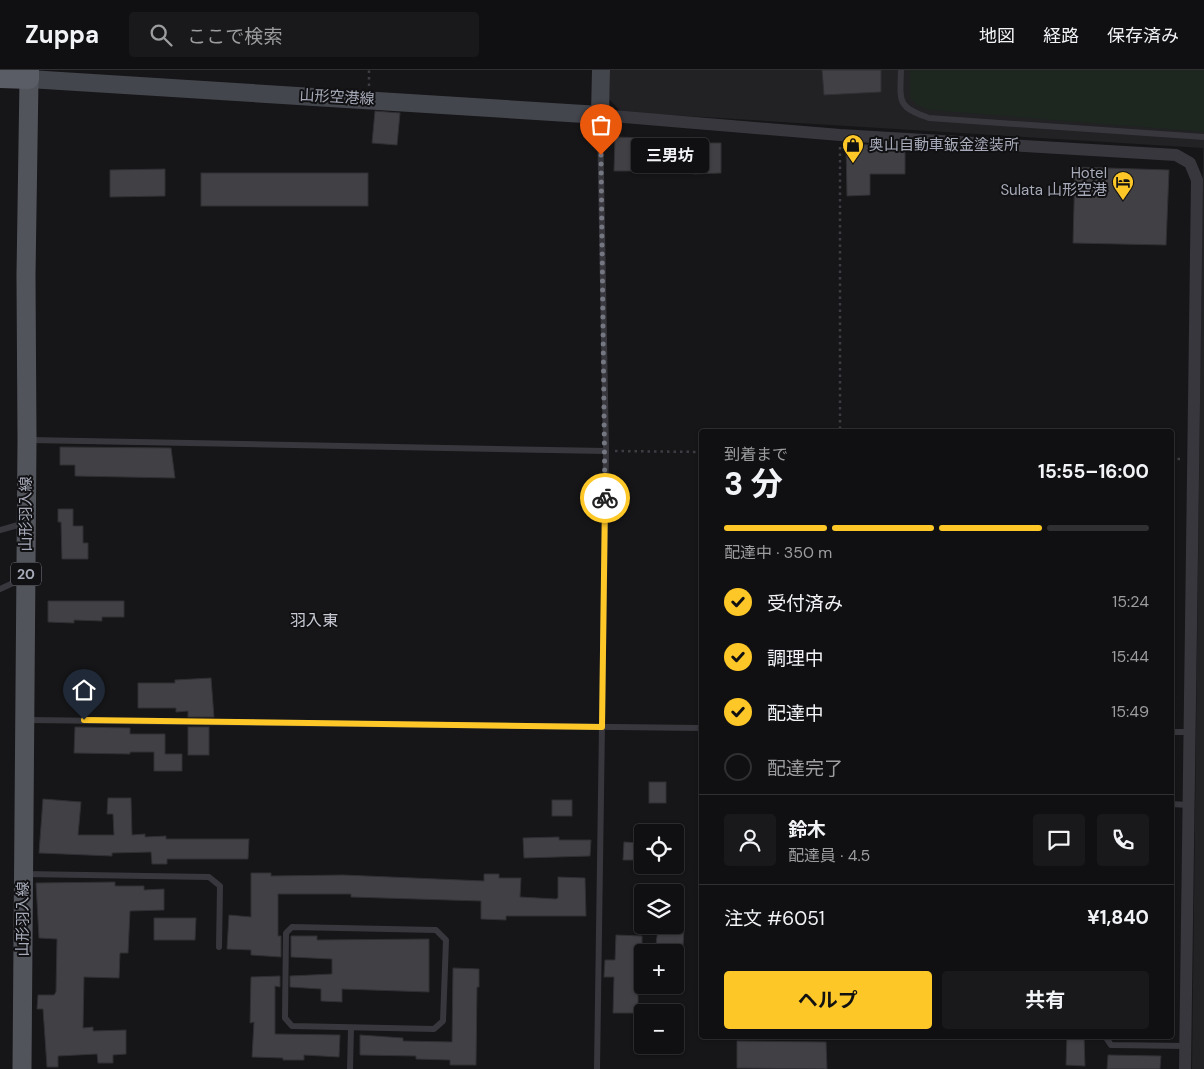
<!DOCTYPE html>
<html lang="ja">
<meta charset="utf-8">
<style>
:root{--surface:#101012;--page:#19191b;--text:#f1f3f6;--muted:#9c9d9f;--line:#303032;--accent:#fec728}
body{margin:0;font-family:"DM Sans","Noto Sans JP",sans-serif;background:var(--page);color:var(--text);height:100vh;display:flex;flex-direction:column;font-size:19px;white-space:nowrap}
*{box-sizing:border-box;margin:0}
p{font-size:16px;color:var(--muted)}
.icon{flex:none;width:28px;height:28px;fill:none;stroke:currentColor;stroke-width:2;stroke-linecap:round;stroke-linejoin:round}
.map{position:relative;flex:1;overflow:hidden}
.panel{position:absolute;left:699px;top:359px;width:475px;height:610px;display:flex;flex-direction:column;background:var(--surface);border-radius:5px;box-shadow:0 1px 4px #0004,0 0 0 1px var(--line)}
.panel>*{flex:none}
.buttons{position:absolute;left:634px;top:754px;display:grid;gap:10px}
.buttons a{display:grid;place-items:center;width:50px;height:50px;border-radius:5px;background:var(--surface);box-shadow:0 1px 4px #0004,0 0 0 1px var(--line);font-size:25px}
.pin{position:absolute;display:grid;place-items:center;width:42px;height:42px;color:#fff;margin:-51px -21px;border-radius:50% 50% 50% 0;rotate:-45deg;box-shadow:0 0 5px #0007}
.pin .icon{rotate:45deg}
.courier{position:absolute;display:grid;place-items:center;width:50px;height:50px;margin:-25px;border:4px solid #fec728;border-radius:50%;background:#fff;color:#222;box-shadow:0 1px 6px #0007}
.bubble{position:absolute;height:35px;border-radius:5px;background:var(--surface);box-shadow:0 1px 4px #0004,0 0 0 1px var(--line);font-size:16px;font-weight:700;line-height:35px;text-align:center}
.summary em{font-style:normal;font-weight:700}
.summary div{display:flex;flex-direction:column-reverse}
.summary{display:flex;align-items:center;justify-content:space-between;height:85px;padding:0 25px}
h1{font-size:32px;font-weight:700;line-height:38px}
.bar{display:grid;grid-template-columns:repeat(4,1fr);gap:8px 5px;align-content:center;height:60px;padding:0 25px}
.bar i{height:6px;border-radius:4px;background:var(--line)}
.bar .on{background:var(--accent)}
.bar p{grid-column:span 4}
.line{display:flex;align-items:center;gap:12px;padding:0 25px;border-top:1px solid var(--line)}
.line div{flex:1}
.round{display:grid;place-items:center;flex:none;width:52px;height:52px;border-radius:5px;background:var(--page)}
ol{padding:0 25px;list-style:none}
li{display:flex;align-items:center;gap:15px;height:55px}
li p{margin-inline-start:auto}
li .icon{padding:5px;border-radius:50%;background:var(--accent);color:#111;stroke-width:4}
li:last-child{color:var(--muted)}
li i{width:28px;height:28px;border:2px solid var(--line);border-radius:50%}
.primary-button{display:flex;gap:10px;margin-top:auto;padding:10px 25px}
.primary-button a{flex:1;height:58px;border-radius:5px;background:var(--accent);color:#111;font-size:20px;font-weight:700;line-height:58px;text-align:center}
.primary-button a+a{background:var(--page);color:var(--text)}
header{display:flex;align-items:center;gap:30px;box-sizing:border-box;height:70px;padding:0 25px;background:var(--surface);border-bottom:1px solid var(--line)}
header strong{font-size:24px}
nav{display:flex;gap:28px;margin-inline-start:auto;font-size:18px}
.search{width:350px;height:45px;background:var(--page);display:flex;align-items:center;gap:12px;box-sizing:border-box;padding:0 18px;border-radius:5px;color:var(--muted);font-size:19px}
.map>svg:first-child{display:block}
</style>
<header>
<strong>Zuppa</strong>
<div class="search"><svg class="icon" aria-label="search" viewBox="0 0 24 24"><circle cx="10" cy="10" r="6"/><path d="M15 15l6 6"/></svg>ここで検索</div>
<nav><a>地図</a><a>経路</a><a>保存済み</a></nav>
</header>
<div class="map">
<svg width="1204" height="999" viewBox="0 0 1204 999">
<rect width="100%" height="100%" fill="#161618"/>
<polygon fill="#222225" points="610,0 1204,0 1204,999 1192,999 1203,78 621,42 609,29"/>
<polygon fill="#1d261f" points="910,0 1204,0 1204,62 929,40 917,35 910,28"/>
<g fill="#404045" stroke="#303034">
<polygon points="822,0 881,0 881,22 824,25"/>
<polygon points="375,41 400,43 397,75 372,73"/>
<polygon points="615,67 649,68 648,101 614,101"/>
<polygon points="693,73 721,73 721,103 693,104"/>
<polygon points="846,74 869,75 870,78 905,78 905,104 870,104 870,125 847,126"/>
<polygon points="1075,97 1169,100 1166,175 1073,173"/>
<polygon points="165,99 165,126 110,127 110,100"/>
<rect x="201" y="103" width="167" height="33"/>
<polygon points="60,377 171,378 175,408 75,406 75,395 60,395"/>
<polygon points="58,439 73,439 73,456 83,456 83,473 88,473 88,489 62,489 61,452 58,452"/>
<polygon points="48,531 124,531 124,547 102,547 102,551 74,550 74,553 48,552"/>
<polygon points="211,608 214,647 188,647 188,641 176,642 176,638 138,638 138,613 175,613 175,610"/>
<polygon points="88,616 101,616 101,631 89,631"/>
<polygon points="75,657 130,658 130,664 165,664 165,684 182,684 182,701 154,701 154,682 130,682 130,684 74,683"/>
<rect x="188" y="657" width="21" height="28"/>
<rect x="649" y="712" width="17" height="21"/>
<polygon points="108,728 131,728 132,765 145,764 145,767 166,766 166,769 249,769 248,789 167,789 167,794 152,794 151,782 112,783 112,786 39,783 43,729 81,732 78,765 114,765 113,744 107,744"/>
<rect x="552" y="730" width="20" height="16"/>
<polygon points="559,767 559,770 591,770 590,786 524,788 523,768"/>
<polygon points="624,772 642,773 642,790 623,790"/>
<polygon points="251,803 271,803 271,806 343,805 484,811 484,804 499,804 499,808 521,808 520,827 556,829 558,828 558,807 585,808 586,846 506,846 506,850 481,849 481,831 351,827 351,824 278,824 278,866 281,866 281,887 251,885 251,880 227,879 229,845 251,847"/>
<polygon points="115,812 115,816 144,816 144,820 164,819 164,840 130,841 128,883 120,883 119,908 84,907 83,958 93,957 93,961 126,960 126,984 113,985 113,993 98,993 97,984 58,986 58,997 47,997 43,939 37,939 38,925 54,925 56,922 57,869 39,868 36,813"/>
<polygon points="154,848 196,848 195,870 154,870"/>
<polygon points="658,858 684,860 683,876 656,875"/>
<polygon points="616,865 642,866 642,914 638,914 638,943 613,943 614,907 604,907 605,890 615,890"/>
<polygon points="291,866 317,866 317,870 429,869 429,922 342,919 342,932 321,931 321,919 290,917 290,906 332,904 332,889 291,887"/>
<polygon points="453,898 479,899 479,917 477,917 476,995 450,995 450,990 416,989 416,986 360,985 360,965 403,968 403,971 452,972"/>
<polygon points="280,906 280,917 275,916 275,964 340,965 339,987 304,985 304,990 283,990 283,988 252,987 254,952 250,953 251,907"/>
<polygon points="1067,966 1084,966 1085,996 1066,995"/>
<polygon points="737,971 826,972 827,999 737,998"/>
<polygon points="1108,985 1161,986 1160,999 1107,999"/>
</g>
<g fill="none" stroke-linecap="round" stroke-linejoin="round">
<g stroke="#3c3e44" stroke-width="2.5" stroke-dasharray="2.5 4" stroke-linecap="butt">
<polyline points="369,16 369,0"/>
<polyline points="840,77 840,361"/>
<polyline points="615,381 701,382"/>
<polyline points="1171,389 1180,389"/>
</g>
<g stroke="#37373d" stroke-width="6">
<path d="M901 0C900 32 897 37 929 48L1204 67"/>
<polyline points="30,370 606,381"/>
<polyline points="0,460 25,453"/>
<polyline points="0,519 24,508"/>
<polyline points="28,650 701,658"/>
<polyline points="1171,662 1190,662"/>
<polyline points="1171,734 1189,735"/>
<polyline points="24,804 209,807 220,816 219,877"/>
<polygon points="292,857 436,860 446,870 443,951 434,959 292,956 285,948 286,863"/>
<polyline points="1105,966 1111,975 1186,976"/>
<polyline points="350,999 351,958"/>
<polyline points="597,999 606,381 600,47"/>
</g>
<polyline stroke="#37373d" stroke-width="12" points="600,45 840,65 1176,85 1190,93 1197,110 1185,999"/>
<polyline stroke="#44464d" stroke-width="18" points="29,9 600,45 601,0"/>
<polyline stroke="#52545c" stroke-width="19" points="22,999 27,370 26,205 29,9"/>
<polyline stroke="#5a5c66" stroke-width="20" points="0,8 29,9 29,0"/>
</g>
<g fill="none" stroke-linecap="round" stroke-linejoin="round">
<polyline stroke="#747781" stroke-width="5" stroke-dasharray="0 9" points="601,85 605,428"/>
<polyline stroke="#fec728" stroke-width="6" points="84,650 602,657 605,428"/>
</g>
<defs>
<g id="shop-pin" transform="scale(1.125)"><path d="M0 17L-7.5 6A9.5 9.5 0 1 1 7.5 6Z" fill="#fec728" stroke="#111113"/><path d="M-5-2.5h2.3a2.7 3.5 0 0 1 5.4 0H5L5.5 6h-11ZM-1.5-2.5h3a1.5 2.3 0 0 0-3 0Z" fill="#111"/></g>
<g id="hotel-pin" transform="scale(1.125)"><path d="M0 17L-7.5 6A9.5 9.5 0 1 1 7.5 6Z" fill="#fec728" stroke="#111113"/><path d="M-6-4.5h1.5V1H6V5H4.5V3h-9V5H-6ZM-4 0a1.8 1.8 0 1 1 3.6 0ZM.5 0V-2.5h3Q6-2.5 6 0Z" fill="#111"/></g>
</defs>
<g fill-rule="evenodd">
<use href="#shop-pin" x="853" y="75"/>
<use href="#hotel-pin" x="1123" y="112"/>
</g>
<g text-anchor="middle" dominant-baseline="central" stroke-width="4" stroke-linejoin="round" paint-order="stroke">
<rect fill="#111113" stroke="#7a7d87" stroke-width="1" x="11" y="492.5" width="30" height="23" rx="4"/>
<g font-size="14" font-weight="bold" fill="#a7abb9">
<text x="26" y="504">20</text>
</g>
<g font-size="15" fill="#a7abb9" stroke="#111113">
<text transform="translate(337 27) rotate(3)">山形空港線</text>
<text transform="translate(26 444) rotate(-90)">山形羽入線</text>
<text transform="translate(23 849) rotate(-90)">山形羽入線</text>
</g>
<g font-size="15" fill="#a7abb9" stroke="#111113" text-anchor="start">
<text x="869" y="75">奥山自動車鈑金塗装所</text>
<text x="1107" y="103" text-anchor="end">Hotel<tspan x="1107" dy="17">Sulata 山形空港</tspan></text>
</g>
<g font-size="16" fill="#c8cbd5" stroke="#111113">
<text x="314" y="550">羽入東</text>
</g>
</g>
</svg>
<div class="buttons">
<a><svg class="icon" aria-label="locate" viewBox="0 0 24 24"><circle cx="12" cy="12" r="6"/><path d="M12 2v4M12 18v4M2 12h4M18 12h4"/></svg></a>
<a><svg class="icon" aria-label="layers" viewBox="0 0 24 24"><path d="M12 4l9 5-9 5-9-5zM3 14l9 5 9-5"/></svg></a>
<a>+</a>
<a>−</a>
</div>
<div class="pin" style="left:601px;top:85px;background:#ea580c"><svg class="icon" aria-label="bag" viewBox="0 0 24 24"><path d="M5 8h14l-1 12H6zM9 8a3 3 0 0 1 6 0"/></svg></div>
<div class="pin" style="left:84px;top:650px;background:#1f2937"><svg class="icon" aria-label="home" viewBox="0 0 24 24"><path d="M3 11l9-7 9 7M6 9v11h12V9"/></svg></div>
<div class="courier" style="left:605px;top:428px"><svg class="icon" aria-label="bike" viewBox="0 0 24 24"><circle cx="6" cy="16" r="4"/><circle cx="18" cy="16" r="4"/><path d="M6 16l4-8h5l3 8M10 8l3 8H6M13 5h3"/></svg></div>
<div class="bubble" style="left:631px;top:68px;width:78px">三男坊</div>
<section class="panel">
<div class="summary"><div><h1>3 分</h1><p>到着まで</p></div><em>15:55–16:00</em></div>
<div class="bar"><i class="on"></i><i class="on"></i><i class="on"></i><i></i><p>配達中 · 350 m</p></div>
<ol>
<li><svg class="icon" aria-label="check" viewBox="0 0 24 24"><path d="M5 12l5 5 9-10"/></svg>受付済み<p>15:24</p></li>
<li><svg class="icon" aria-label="check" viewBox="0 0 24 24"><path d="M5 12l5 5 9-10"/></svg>調理中<p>15:44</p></li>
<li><svg class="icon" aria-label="check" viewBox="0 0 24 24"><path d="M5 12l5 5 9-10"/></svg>配達中<p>15:49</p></li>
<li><i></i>配達完了</li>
</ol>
<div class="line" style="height:90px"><a class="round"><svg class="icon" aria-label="person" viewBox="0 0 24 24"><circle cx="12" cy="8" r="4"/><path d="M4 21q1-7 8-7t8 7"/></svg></a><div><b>鈴木</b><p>配達員 · 4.5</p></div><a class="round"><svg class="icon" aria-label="chat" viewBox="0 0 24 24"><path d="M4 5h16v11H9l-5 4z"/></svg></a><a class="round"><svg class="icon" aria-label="phone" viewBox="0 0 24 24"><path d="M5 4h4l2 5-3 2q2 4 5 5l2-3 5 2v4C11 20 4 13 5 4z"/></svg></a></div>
<div class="line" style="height:65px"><div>注文 #6051</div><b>¥1,840</b></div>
<div class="primary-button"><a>ヘルプ</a><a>共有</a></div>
</section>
</div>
